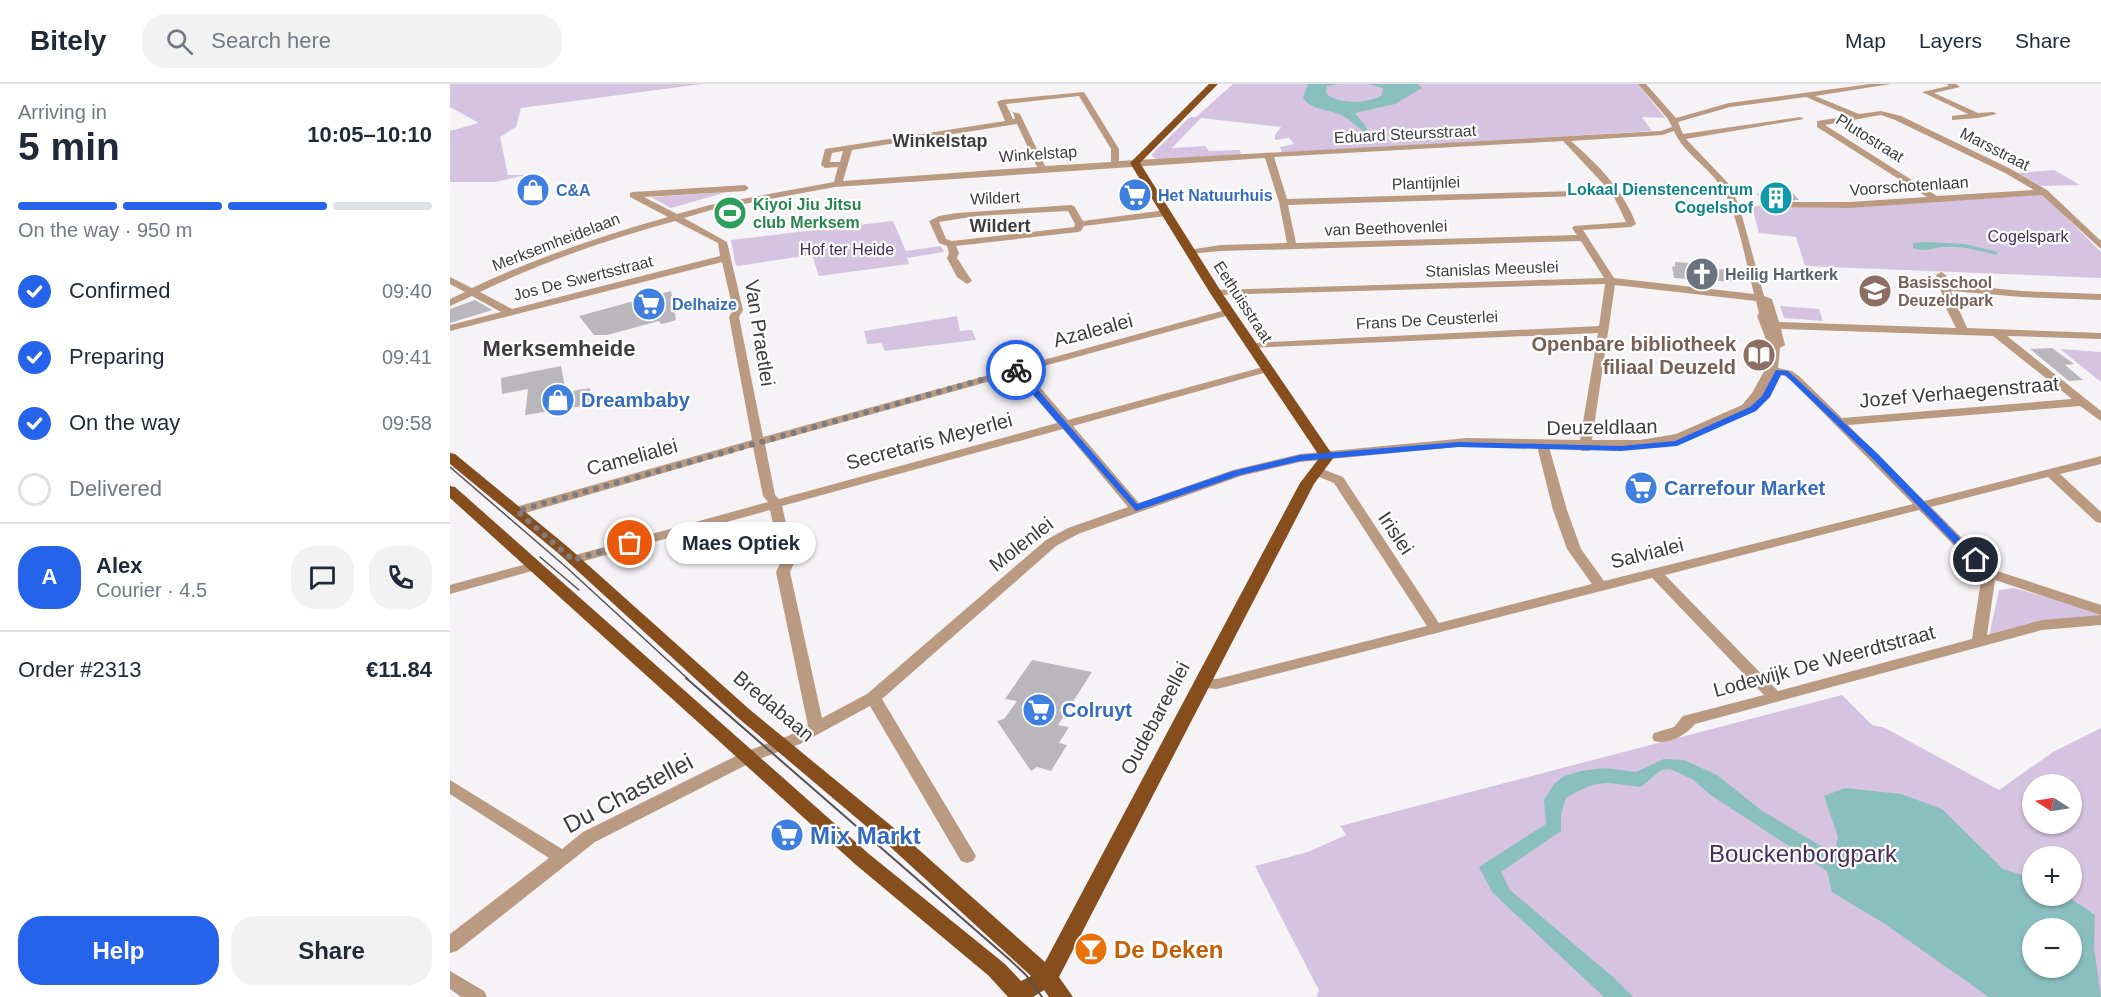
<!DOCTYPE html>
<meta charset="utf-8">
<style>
:root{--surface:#fff;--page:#f2f2f3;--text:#1f2937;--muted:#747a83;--line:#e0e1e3;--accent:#2563eb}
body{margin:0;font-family:Helvetica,sans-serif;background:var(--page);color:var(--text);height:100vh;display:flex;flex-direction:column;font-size:22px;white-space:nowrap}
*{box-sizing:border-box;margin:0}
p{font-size:20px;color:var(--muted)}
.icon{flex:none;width:33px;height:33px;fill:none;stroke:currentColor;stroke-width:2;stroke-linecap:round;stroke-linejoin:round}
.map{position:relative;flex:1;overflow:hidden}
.side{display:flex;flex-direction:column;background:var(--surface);width:450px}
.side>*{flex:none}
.needle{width:39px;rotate:282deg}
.fabs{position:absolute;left:1572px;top:690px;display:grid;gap:12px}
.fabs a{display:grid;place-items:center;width:60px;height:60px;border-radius:50%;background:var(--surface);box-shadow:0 2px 4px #0004;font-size:30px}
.pin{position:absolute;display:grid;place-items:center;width:51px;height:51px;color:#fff;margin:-26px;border:3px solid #fff;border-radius:50%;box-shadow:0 2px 6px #0007}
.courier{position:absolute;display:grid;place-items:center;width:60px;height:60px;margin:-30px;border:4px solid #2563eb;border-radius:50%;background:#fff;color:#222;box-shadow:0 2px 8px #0007}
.bubble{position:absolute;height:42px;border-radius:21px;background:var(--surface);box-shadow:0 2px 4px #0004;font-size:20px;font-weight:700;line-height:42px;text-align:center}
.overview em{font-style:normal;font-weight:700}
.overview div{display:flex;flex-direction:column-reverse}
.overview{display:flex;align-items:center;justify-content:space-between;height:102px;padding:0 18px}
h1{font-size:39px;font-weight:700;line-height:45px}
.bar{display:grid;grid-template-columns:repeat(4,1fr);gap:9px 6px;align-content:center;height:72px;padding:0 18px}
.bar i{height:8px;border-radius:4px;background:var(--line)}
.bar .active{background:var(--accent)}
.bar p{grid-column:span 4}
.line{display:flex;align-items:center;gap:15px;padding:0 18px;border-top:2px solid var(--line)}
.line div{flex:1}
.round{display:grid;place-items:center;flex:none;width:63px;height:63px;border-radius:24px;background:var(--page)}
ol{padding:0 18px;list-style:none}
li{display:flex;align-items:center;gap:18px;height:66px}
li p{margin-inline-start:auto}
li .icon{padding:6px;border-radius:50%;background:var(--accent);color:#fff;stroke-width:4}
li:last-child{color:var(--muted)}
li i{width:33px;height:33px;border:3px solid var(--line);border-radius:50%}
.cta{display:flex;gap:12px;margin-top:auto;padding:12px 18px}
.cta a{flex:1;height:69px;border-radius:24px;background:var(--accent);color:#fff;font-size:24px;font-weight:700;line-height:69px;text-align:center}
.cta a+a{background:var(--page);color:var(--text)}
header{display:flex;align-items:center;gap:36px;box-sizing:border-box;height:84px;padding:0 30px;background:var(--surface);border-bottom:2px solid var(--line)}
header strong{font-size:28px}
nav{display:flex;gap:33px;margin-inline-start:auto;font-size:21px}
.search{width:420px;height:54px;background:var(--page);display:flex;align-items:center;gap:15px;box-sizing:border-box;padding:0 21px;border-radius:24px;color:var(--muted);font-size:22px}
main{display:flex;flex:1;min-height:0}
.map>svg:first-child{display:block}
</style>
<header>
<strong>Bitely</strong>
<div class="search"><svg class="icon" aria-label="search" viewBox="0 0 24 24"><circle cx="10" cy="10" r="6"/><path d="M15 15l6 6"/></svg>Search here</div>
<nav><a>Map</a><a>Layers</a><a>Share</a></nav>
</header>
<main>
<section class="side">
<div class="overview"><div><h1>5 min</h1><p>Arriving in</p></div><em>10:05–10:10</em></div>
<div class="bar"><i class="active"></i><i class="active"></i><i class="active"></i><i></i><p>On the way · 950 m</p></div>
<ol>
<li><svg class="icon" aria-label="check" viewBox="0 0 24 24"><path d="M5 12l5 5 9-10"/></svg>Confirmed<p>09:40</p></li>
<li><svg class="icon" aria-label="check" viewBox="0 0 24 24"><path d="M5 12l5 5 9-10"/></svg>Preparing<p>09:41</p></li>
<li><svg class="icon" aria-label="check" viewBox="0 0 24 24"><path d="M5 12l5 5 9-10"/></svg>On the way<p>09:58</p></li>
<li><i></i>Delivered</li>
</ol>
<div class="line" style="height:108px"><b class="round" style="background:var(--accent);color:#fff">A</b><div><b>Alex</b><p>Courier · 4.5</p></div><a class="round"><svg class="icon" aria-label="chat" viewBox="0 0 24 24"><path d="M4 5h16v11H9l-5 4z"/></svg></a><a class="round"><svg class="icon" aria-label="phone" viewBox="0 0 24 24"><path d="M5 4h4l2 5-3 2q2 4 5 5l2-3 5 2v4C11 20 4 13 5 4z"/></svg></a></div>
<div class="line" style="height:78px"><div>Order #2313</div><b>€11.84</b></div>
<div class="cta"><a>Help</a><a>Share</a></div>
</section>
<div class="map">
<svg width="1651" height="913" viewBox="0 0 1651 913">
<rect width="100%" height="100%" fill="#f6f3f7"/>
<g fill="#d6c3e1" fill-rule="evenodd">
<polygon points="0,0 252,0 71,24 66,43 50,53 58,91 75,91 46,98 0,98 0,47 29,39 0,23"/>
<polygon points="783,0 1188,0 1215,34 1192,33 1202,47 832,69 830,63 844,60 839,54 825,56 825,51 831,43 751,34 722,64 755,62 759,67 790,66 791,71 707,76 701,71 740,33 746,33"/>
<polygon points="1604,86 1630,101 1591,102 1568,89"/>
<polygon points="277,108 221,124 201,113"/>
<polygon points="1594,111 1651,168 1651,194 1355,182 1346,153 1309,149 1302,122"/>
<polygon points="443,137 456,167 491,162 494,168 457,174 459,180 369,192 362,171 287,182 285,179 281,156"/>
<polygon points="1330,222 1369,225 1373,237 1334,234"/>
<polygon points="507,232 510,247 522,246 526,256 435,267 431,259 417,260 414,247"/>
<polygon points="1610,265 1651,268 1651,298"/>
<polygon points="1564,504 1648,527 1651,534 1539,553 1549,506"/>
<path d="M1392 611 1422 641 1435 644 1549 706 1603 668 1651 644V913H867L869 906 864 897 805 782 858 768 896 751 890 742ZM1582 700H1622V740H1582ZM1582 772H1622V812H1582ZM1582 844H1622V884H1582Z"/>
</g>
<g fill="#8abfbf" fill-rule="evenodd">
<path d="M858 0H889L877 2 876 9C887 21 920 20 932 11L933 4 920 0H968L972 4 945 20 905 29 915 41 918 50C907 45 900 34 889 30 876 25 862 26 853 14Z"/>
<path d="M1477 158 1515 160 1548 168 1547 171C1529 167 1513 162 1495 163 1481 163 1480 169 1463 164V159Z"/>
<path d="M1214 675 1234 676 1267 691 1311 726 1384 770 1388 753 1374 712 1395 704 1451 710 1492 725 1553 785 1582 794V812H1617L1645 831 1644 864 1651 913H1539L1435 840 1382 808 1377 787 1262 712 1242 695 1220 685 1211 686 1191 703C1153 699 1151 694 1116 714L1111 730V747L1051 788 1060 806 1163 893 1183 913H1154L1042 808 1029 783 1096 740 1094 716 1104 700 1114 692 1131 687 1155 684 1186 688ZM1582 844H1622V884H1582Z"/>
</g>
<g fill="#bab7bc">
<polygon points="1341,107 1349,116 1317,118 1306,110"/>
<polygon points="1225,178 1239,179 1240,183 1280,186 1283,198 1224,194 1222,182 1225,183"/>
<polygon points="221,207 226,236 216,239 211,240 209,237 157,251 144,251 129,232"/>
<polygon points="25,216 42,226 0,239 0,225"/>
<polygon points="1602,264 1624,280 1615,281 1633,296 1619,297 1580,265"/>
<polygon points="111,282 116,308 140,304 140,321 75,331 78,305 52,310 51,294"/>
<polygon points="582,576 642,588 608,641 619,643 609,659 617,661 601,687 587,683 581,687 547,637 554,635 567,617 555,615"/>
</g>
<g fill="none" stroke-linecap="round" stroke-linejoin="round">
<g fill="#bb9a82" fill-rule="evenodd">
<path d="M1188 0H1196L1226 34 1279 19 1420 0H1441L1365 12 1409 30 1431 27 1451 32 1561 85 1597 106 1651 157V165L1592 111 1399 124 1323 123 1322 121 1326 118H1399L1477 113 1367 43V37L1400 32 1356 13 1280 23 1228 38 1233 50 1350 33 1354 35 1236 55 1278 99 1289 121 1314 212 1322 215 1329 238 1506 244 1497 226 1486 191 1491 188 1496 191 1499 200 1572 207 1651 210V216L1572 213 1501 207 1517 244 1651 249V255L1557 252 1651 327V337L1630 322 1398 341 1474 417 1651 372V380L1610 390 1651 428V439L1646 438 1598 393 1481 423 1544 486 1651 521V531L1545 496 1537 551 1592 536 1651 531V541L1592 546 1245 640C1236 651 1219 661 1204 657L1202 653 1204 649 1224 643 1233 632 1314 611 1202 494 767 605 747 603 744 599 747 595H767L977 542 884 399 862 390 860 387 862 384H870L893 393 989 539 1142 500 1117 465 1103 426 1087 362H1017L850 378 791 392 628 450 606 462 432 615 523 767 526 772 523 777 517 779 511 777 420 622 350 660 304 677 145 758 7 867 0 869V850L99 774 0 710V696L112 765 133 748 292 669 338 652 358 642 326 488 331 477 320 426 123 480 116 476 118 473 318 418 313 412 303 363 72 430H62L60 427 62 424 302 356 279 233 283 226 272 178 0 247V241L51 228 22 212 0 222V215L15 208 0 200V193L22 204C85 174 151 152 218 133L180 113V109L183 108 295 101 299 104 295 107 194 113 227 130 260 121 384 98 388 83 375 84 371 81 375 65 555 37 547 18 551 16 634 8 669 65V77L1211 47 1222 43 1218 35ZM629 12 661 65V78L595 82 570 30 563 28 565 35H563L556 20ZM1431 31 1445 36 1555 89 1584 106 1487 112 1375 41ZM567 40 587 83 393 97 402 66ZM1224 47C1234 70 1259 83 1272 104 1288 131 1296 179 1304 210L1164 194 1133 146 1181 143 1186 140C1173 105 1148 81 1121 57L1212 51ZM1113 57 1159 106 837 115 824 73ZM393 67 390 78H380L382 69ZM815 74 829 118 837 159 771 161 738 166V170L771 167 1131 157 1154 194 766 206 761 209 762 211 1155 200 1149 242 802 259 798 260V264L1148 249 1130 356 1017 354 850 370 783 386 689 419 623 342 821 287V283H813L618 336 576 287 783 230V226L779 225 313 353 289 233 293 226 277 158 234 134 261 126 385 103ZM1163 111 1176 138 1124 142 1122 144 1127 151 846 159 838 121ZM225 137 268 159 270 172 62 225 30 208C92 178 159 155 225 137ZM1165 201 1306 217 1309 229 1307 232 1320 266 1317 282 1302 309 1292 321 1226 350 1190 356H1142ZM1331 245 1543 252 1622 315 1392 334 1350 293 1342 287 1328 284 1330 264 1335 261ZM566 290 607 339 329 415 325 411 315 360ZM1324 290 1335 292 1342 297 1463 420 1154 497 1131 465 1117 426 1099 363H1129L1131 367H1139L1141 363 1190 364 1233 356 1300 325 1313 311ZM613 345 678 423 618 444 596 456 417 610 372 634 340 488 345 477 332 422ZM1469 426 1532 490 1522 555 1328 607 1215 491Z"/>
<polygon points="1497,0 1506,0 1510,3 1484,9 1528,29 1543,28 1547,30 1528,34 1502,36 1502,32 1518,30 1472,8 1499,2"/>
<path d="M621 121 624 122 633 137 716 126 721 129 716 132 634 142 631 147 628 148 506 162 509 169 507 174 522 197 517 200 507 193 497 174 499 169 497 162 489 159 479 137 489 132 507 129ZM618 127 625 140 624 143 502 157 496 155 489 138 527 132Z"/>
<polygon points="84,478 91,482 89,485 0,510 0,501"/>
<polygon points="0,887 34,907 37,913 11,913 0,905"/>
</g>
<polygon fill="#874e1d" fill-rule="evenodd" points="759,0 768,0 690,79 772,209 884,373 864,400 609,893 623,913 599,913 594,906 583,913 558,913 539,892 405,780 0,414 0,402 5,403 419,770 555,880 571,897 581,892 436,759 287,633 108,469 0,380 0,369 5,370 118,463 299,625 450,749 595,878 850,399 870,373 760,209 680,79"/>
<g stroke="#545355" stroke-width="1.5">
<polyline points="0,383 116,483 238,595"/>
<polyline points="90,473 129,506"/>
</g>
<polyline stroke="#545355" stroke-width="2" points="236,594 560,876 576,891 592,913"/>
</g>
<polygon fill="#2563eb" points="563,284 569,284 687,420 783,387 850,371 1008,358 1171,362 1225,357 1300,323 1312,312 1326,286 1338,287 1428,370 1531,476 1522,478 1422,374 1335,291 1331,291 1320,313 1306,327 1227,362 1171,367 1008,363 850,377 790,391 686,427 563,288"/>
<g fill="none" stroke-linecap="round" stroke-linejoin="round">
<polyline stroke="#7e7c7f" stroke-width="6" stroke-dasharray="0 10.8" points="180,459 123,476 67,427 566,286"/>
</g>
<defs>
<g id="shop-disc" transform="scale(1.725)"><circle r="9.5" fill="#3f7fe0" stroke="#fff"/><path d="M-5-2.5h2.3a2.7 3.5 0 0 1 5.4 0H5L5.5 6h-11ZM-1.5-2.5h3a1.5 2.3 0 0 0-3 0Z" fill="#fff"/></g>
<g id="supermarket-disc" transform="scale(1.725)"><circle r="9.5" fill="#3f7fe0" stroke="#fff"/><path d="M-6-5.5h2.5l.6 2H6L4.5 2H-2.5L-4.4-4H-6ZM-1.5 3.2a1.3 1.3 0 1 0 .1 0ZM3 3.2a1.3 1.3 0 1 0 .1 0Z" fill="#fff"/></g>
<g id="building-disc" transform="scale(1.725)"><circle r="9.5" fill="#0f9aa8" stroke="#fff"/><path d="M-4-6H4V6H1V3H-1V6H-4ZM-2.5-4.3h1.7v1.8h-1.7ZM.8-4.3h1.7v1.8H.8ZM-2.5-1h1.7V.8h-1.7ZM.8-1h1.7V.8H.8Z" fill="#fff"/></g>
<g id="stadium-disc" transform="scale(1.725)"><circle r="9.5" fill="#2e9e5b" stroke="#fff"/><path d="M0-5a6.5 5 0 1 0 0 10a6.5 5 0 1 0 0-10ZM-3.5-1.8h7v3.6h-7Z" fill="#fff"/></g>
<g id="church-disc" transform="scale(1.725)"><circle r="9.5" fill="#6b7280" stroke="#fff"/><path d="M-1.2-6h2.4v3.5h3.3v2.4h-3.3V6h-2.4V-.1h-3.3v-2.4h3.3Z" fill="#fff"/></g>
<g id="school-disc" transform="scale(1.725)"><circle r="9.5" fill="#8d6e63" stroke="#fff"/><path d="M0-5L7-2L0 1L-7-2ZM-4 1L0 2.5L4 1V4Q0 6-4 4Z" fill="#fff"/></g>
<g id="library-disc" transform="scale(1.725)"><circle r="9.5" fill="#8d6e63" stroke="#fff"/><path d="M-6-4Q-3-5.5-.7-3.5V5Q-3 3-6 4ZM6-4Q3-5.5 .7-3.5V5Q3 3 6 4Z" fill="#fff"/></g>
<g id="bar-disc" transform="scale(1.725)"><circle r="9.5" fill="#e8710a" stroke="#fff"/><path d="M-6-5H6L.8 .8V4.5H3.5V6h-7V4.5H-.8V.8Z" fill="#fff"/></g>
</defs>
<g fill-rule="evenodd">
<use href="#shop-disc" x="83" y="106"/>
<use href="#supermarket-disc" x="685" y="111"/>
<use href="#building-disc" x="1326" y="114"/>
<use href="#stadium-disc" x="280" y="129"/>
<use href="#church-disc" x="1252" y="190"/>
<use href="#school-disc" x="1425" y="207"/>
<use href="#supermarket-disc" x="199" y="220"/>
<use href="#library-disc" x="1309" y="271"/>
<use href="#shop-disc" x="108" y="316"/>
<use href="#supermarket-disc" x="1191" y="404"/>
<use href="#supermarket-disc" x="589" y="626"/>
<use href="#supermarket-disc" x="337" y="751"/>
<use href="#bar-disc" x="641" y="865"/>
</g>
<g text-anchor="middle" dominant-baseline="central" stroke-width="4.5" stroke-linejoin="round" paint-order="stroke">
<g font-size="16" fill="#3d3c3e" stroke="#fff">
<text transform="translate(955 50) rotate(-3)">Eduard Steursstraat</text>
<text transform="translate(1420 54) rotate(32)">Plutostraat</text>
<text transform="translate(1545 65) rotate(27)">Marsstraat</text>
<text transform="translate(588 70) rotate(-4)">Winkelstap</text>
<text transform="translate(976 99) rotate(-2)">Plantijnlei</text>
<text transform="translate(1459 102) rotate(-4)">Voorschotenlaan</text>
<text transform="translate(545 114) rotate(-3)">Wildert</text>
<text transform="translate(936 144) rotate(-2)">van Beethovenlei</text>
<text transform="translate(106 158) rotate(-21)">Merksemheidelaan</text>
<text transform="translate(1042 185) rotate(-2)">Stanislas Meeuslei</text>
<text transform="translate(133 194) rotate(-14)">Jos De Swertsstraat</text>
<text transform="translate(793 218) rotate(57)">Eethuisstraat</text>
<text transform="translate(977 236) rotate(-3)">Frans De Ceusterlei</text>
</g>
<g font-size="16" font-weight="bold" fill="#0d838f" stroke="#fff" text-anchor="end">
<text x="1303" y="105">Lokaal Dienstencentrum<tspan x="1303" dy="18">Cogelshof</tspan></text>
</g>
<g font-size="16" font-weight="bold" fill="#366cbe" stroke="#fff" text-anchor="start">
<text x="106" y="106">C&amp;A</text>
<text x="708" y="111">Het Natuurhuis</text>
<text x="222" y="220">Delhaize</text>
</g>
<g font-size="16" font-weight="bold" fill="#27864d" stroke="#fff" text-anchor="start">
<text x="303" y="120">Kiyoi Jiu Jitsu<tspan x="303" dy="18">club Merksem</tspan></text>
</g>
<g font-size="16" fill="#492b59" stroke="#fff">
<text x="1578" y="152">Cogelspark</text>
<text x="397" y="165">Hof ter Heide</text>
</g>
<g font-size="16" font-weight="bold" fill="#5b616d" stroke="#fff" text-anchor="start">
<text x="1275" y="190">Heilig Hartkerk</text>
</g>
<g font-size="16" font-weight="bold" fill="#785e54" stroke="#fff" text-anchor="start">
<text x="1448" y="198">Basisschool<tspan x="1448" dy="18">Deuzeldpark</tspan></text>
</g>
<g font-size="18" font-weight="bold" fill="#3d3c3e" stroke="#fff">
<text x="490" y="57">Winkelstap</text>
<text x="550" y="142">Wildert</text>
</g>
<g font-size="20" fill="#3d3c3e" stroke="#fff">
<text transform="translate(643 246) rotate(-15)">Azalealei</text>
<text transform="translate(310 249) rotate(81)">Van Praetlei</text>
<text transform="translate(1509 308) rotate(-5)">Jozef Verhaegenstraat</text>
<text transform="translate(1152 343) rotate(-1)">Deuzeldlaan</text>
<text transform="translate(479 357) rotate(-15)">Secretaris Meyerlei</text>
<text transform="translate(182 373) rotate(-15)">Camelialei</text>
<text transform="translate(946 449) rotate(56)">Irislei</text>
<text transform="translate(571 460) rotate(-38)">Molenlei</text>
<text transform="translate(1197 469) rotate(-14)">Salvialei</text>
<text transform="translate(1374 577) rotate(-15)">Lodewijk De Weerdtstraat</text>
<text transform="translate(324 622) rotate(40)">Bredabaan</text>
<text transform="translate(705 634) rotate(-62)">Oudebareellei</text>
</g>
<g font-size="20" font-weight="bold" fill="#785e54" stroke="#fff" text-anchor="end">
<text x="1286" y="260">Openbare bibliotheek<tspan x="1286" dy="23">filiaal Deuzeld</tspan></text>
</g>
<g font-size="20" font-weight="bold" fill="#366cbe" stroke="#fff" text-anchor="start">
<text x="131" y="316">Dreambaby</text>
<text x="1214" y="404">Carrefour Market</text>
<text x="612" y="626">Colruyt</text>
</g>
<g font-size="22" font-weight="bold" fill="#3d3c3e" stroke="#fff">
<text x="109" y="264">Merksemheide</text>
</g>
<g font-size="24" fill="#3d3c3e" stroke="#fff">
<text transform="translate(178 709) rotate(-28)">Du Chastellei</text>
</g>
<g font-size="24" font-weight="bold" fill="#366cbe" stroke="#fff" text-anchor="start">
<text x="360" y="751">Mix Markt</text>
</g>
<g font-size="24" fill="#492b59" stroke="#fff">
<text x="1353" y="769">Bouckenborgpark</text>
</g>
<g font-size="24" font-weight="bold" fill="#c56008" stroke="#fff" text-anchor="start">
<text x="664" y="865">De Deken</text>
</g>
</g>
</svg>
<div class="fabs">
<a><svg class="needle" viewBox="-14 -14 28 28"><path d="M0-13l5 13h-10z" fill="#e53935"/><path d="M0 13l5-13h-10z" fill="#747a83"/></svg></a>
<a>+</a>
<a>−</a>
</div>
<div class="pin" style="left:180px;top:459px;background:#ea580c"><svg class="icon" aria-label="bag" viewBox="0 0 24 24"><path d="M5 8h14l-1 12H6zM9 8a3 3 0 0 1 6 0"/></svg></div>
<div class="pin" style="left:1526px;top:476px;background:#1f2937"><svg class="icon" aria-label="home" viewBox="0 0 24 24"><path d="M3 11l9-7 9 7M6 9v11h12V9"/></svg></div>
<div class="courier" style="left:566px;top:286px"><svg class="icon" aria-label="bike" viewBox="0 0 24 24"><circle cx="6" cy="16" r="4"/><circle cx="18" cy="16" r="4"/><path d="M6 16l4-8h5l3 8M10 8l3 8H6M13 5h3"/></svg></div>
<div class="bubble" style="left:216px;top:438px;width:150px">Maes Optiek</div>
</div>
</main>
